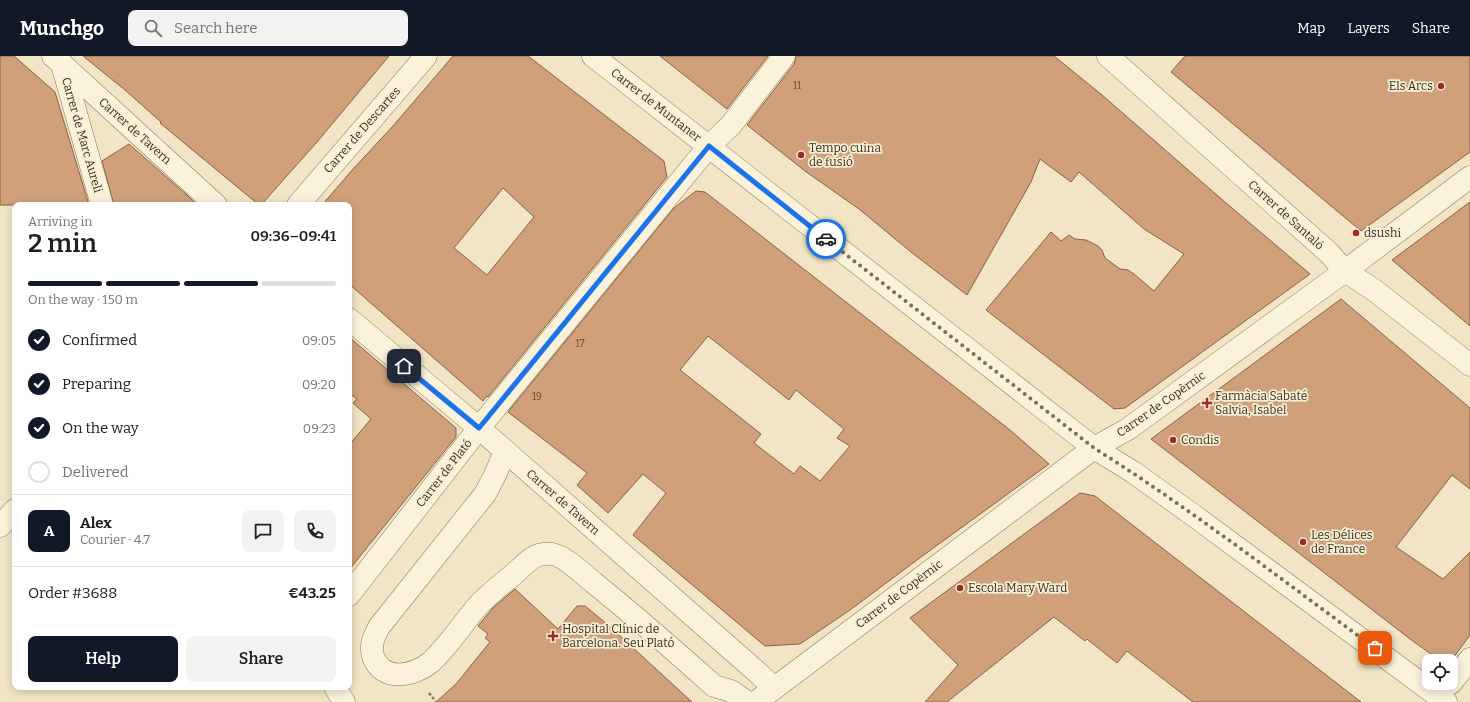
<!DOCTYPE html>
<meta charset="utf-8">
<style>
:root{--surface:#fff;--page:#f2f2f2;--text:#202124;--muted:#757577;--line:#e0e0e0;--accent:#111827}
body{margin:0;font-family:Bitter,serif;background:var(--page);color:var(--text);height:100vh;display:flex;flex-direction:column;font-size:15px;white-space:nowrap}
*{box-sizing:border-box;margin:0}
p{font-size:13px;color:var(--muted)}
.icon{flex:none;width:22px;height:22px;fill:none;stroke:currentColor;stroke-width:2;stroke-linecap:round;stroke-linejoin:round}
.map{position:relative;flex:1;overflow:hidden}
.drawer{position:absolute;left:12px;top:146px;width:340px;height:488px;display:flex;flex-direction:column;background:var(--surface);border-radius:8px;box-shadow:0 2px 10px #0003}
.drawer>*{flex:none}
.fabs{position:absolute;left:1422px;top:598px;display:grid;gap:8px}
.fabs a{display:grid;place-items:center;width:36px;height:36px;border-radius:8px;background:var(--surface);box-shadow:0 2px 10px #0003;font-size:20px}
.pin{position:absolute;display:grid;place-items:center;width:34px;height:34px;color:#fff;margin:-17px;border-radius:8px;box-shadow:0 2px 6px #0006}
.courier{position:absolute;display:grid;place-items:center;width:40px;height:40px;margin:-20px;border:3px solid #1a73e8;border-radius:50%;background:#fff;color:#222;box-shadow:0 1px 5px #0007}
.headline em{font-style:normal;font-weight:600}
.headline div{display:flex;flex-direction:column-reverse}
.headline{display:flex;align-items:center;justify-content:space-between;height:68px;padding:0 16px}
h1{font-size:26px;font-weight:600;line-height:30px}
.bar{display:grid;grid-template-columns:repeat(4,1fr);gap:6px 4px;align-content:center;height:48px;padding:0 16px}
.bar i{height:5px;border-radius:3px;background:var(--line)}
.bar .active{background:var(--accent)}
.bar p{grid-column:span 4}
.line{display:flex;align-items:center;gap:10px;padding:0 16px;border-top:1px solid var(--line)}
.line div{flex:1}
.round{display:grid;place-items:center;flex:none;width:42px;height:42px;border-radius:8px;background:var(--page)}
ol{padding:0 16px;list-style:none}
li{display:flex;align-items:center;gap:12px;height:44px}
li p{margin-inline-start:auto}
li .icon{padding:4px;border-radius:50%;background:var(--accent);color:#fff;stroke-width:4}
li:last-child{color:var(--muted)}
li i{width:22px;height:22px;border:2px solid var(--line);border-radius:50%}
.primary-button{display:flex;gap:8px;margin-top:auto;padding:8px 16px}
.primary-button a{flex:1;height:46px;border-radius:8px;background:var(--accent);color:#fff;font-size:16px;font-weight:600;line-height:46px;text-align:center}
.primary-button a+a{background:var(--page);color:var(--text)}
header{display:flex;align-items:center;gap:24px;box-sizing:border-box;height:56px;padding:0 20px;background:var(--accent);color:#fff}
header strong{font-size:19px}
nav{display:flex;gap:22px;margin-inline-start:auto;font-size:14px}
.search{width:280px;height:36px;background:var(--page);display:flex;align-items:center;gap:10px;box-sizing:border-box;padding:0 14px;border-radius:8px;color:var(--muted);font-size:15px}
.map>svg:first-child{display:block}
</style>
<header>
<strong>Munchgo</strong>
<div class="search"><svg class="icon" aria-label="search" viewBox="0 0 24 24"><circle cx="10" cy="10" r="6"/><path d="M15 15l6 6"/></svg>Search here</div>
<nav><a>Map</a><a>Layers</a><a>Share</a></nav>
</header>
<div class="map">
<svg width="1470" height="646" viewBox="0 0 1470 646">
<rect width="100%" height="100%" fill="#f1e5c6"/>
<g fill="#d0a07b" stroke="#8e603f" fill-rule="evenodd">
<polygon points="0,0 14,0 55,36 89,149 0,149"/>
<polygon points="83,0 389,0 317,86 261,149 259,149 160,67 161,66 125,34"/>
<path d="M453 0H528L664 105 667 121 488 341 487 340 483 345 349 228V149H322L354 112 393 70ZM503 132 534 161 487 219 454 192Z"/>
<polygon points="660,0 768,0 727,53"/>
<polygon points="796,0 1054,0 1102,39 1226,147 1310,218 1125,352 1114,353 986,254 1051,176 1061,185 1069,179 1075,183 1086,184 1098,190 1102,194 1105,202 1120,213 1128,214 1134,218 1154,235 1184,198 1144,173 1079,116 1071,126 1040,103 1031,126 967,239 911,196 859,153 805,115 747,69 794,8"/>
<polygon points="1185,0 1470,0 1470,96 1361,175 1171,16"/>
<polygon points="129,88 188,140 197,149 114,149 102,105"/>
<path d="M696 135 705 136 1010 374 1049 408 921 501 850 554 800 588 765 590 633 479 666 437 643 418 608 457 577 429 587 417 508 356 674 152ZM708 280 789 344 796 334 844 373 837 382 850 390 820 425 800 410 794 418 754 387 761 378 680 314Z"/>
<polygon points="1470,146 1470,270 1392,204"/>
<polygon points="1341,243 1470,352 1470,433 1452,419 1396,491 1443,523 1470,496 1470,579 1451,605 1441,605 1414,586 1151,383"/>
<polygon points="349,281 456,372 456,381 349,514 349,389 371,363 353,347 357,343 349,337"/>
<polygon points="1080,437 1095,440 1361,646 1193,646 1127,595 1117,607 1087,583 1085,585 1054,561 947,646 925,646 958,609 910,562"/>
<polygon points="515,533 558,573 577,550 585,550 607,568 692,646 436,646 456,628 490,586 485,582 488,578 478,570 493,552"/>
</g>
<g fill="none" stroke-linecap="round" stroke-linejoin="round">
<g stroke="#8d775b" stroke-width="23">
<g id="minor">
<polyline points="53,0 216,149"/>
<polyline points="593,0 1094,392 1133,416 1193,459 1446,646"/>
<polyline points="1108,0 1329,197 1345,215 1374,234 1470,309"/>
<polyline points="62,8 102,149"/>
<polyline points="298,149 426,0"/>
<polyline points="349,263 479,372 757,616 774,632"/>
<path d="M505 396 494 421 485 438 379 571C374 580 370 589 373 600 382 627 414 620 431 606 448 590 461 570 476 552 487 539 501 529 514 518 527 507 533 496 552 498 565 500 584 519 594 527 635 560 675 595 714 630L731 635 747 646"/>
<polyline points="0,470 15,454"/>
<polyline points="349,539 479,372 709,90 731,69 784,0"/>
<polyline points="1451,627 1470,603"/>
<polyline points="335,631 344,646"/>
<polyline points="756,646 1094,392 1128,373 1345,215 1470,121"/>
</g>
</g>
<polyline stroke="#8d775b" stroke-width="2.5" stroke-dasharray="3 2" stroke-linecap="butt" points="429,637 436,646"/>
<use href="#minor" stroke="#fbf2db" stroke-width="22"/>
</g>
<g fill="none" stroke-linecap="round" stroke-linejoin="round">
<path stroke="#7c6e59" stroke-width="4" stroke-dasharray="0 7.2" d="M826 183 1094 392C1191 453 1282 524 1375 592"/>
<polyline stroke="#1a73e8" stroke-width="5" points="404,310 479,372 709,90 826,183"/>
</g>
<g fill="#a02927" stroke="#f8efd7" stroke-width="1.5">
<circle cx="1441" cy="30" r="4"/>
<circle cx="801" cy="99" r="4"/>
<circle cx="1356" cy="177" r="4"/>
<path d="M1205 341h4v4h4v4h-4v4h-4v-4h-4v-4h4z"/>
<circle cx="1173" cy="384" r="4"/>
<circle cx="1303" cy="486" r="4"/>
<circle cx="960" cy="532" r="4"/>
<path d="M551 574h4v4h4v4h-4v4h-4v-4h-4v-4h4z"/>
</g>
<g text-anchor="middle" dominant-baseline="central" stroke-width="3.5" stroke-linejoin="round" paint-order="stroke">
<g font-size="10" fill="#624a36">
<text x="797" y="30">11</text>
<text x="580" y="288">17</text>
<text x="537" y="341">19</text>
</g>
<g font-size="12" fill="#3d2e1f" stroke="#f8efd7" text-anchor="start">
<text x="1433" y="30" text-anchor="end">Els Arcs</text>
<text x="809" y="92">Tempo cuina<tspan x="809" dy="14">de fusió</tspan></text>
<text x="1364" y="177">dsushi</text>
<text x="1215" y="340">Farmàcia Sabaté<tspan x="1215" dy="14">Salvia, Isabel</tspan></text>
<text x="1181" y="384">Condis</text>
<text x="1311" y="479">Les Délices<tspan x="1311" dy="14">de France</tspan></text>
<text x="968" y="532">Escola Mary Ward</text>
<text x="562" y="573">Hospital Clínic de<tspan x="562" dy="14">Barcelona. Seu Plató</tspan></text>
</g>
<g font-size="12" fill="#3d2e1f" stroke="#f8efd7">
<text transform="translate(656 49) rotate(38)">Carrer de Muntaner</text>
<text transform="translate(362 74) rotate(-49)">Carrer de Descartes</text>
<text transform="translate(135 75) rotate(42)">Carrer de Tavern</text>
<text transform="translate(82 79) rotate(74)">Carrer de Marc Aureli</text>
<text transform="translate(1286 159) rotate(42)">Carrer de Santaló</text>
<text transform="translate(1161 348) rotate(-35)">Carrer de Copèrnic</text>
<text transform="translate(444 417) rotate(-52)">Carrer de Plató</text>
<text transform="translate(563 446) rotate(41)">Carrer de Tavern</text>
<text transform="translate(899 538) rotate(-37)">Carrer de Copèrnic</text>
</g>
</g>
</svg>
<div class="fabs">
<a><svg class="icon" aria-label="locate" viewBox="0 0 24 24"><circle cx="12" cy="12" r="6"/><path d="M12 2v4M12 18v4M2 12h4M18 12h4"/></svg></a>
</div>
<div class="pin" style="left:1375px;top:592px;background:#ea580c"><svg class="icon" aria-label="bag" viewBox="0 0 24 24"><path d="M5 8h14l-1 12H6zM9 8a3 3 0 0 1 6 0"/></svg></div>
<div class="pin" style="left:404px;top:310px;background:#1f2937"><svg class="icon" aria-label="home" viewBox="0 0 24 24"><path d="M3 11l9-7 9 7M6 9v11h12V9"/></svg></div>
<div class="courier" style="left:826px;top:183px"><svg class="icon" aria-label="car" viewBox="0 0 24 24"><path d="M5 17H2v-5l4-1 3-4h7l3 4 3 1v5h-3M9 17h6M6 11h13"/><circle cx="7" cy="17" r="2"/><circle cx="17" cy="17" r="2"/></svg></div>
<section class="drawer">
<div class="headline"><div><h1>2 min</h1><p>Arriving in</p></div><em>09:36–09:41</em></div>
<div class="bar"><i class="active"></i><i class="active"></i><i class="active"></i><i></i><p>On the way · 150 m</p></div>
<ol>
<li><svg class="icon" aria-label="check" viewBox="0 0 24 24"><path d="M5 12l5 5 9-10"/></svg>Confirmed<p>09:05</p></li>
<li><svg class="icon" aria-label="check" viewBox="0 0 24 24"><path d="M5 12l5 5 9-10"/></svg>Preparing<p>09:20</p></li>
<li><svg class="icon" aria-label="check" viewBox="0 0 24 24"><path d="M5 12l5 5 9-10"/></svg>On the way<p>09:23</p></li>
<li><i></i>Delivered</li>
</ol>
<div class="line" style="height:72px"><b class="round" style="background:var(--accent);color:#fff">A</b><div><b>Alex</b><p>Courier · 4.7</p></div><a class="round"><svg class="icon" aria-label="chat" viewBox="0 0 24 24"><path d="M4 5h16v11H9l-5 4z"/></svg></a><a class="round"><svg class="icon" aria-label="phone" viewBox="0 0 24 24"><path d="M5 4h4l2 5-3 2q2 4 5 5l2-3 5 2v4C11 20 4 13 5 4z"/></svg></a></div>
<div class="line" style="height:52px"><div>Order #3688</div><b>€43.25</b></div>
<div class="primary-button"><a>Help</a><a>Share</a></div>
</section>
</div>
